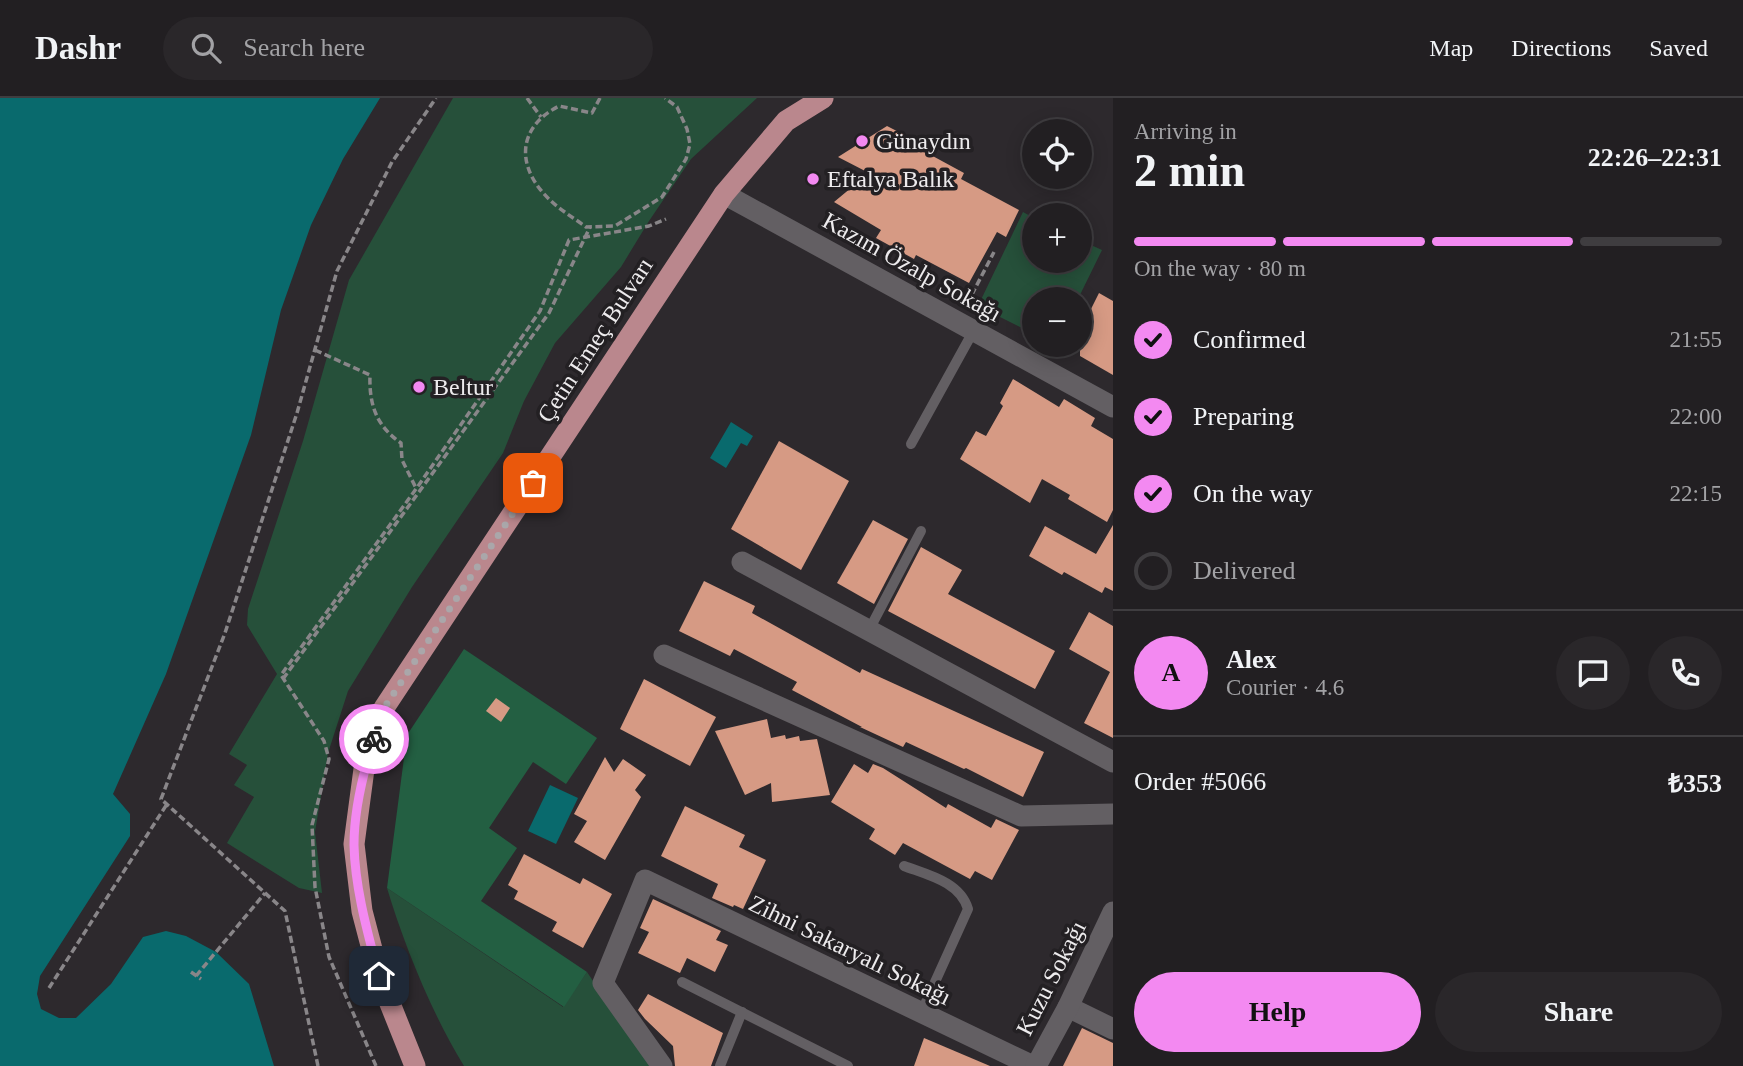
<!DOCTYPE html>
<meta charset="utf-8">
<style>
:root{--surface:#221f22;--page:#2a272a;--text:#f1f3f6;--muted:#a2a2a5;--line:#3f3d40;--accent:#f389f1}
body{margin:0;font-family:Georgia,serif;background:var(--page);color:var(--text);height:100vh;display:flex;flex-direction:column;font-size:26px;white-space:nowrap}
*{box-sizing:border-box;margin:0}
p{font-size:23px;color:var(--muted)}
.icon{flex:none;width:38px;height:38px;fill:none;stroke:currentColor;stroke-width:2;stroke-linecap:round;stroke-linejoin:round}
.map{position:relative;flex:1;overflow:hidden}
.drawer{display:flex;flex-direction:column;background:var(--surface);width:630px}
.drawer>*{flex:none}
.controls{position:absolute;left:1022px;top:21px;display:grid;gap:14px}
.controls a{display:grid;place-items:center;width:70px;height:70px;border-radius:50%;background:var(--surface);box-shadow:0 4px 18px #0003,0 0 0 2px var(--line);font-size:35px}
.pin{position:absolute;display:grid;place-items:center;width:60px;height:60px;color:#fff;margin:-30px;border-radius:14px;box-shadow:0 4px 10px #0006}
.courier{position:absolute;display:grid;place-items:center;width:70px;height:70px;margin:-35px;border:5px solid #f389f1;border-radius:50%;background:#fff;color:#222;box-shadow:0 2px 9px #0007}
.overview em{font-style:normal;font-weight:800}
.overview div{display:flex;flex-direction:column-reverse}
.overview{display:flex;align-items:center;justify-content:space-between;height:119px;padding:0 21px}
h1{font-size:46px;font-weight:800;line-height:52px}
.bar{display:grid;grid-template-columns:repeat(4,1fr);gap:10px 7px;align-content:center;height:84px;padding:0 21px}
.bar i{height:9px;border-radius:5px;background:var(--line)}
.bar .active{background:var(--accent)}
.bar p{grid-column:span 4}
.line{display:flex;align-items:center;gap:18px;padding:0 21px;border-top:2px solid var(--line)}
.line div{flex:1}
.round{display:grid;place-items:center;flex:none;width:74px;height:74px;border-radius:37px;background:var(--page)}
ol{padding:0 21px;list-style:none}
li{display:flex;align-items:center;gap:21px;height:77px}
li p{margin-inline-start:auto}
li .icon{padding:7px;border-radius:50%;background:var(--accent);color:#111;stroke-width:4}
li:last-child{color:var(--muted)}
li i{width:38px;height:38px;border:4px solid var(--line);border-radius:50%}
.button{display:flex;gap:14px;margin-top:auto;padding:14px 21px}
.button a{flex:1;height:80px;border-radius:42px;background:var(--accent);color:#111;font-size:28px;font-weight:800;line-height:80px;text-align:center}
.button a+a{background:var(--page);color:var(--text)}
header{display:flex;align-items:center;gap:42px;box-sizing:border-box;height:98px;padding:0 35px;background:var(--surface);border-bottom:2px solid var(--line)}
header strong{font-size:33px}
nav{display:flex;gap:38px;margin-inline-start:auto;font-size:24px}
.search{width:490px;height:63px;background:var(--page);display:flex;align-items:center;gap:18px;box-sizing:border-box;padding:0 24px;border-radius:38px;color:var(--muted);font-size:26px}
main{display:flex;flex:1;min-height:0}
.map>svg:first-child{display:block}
</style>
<header>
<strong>Dashr</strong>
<div class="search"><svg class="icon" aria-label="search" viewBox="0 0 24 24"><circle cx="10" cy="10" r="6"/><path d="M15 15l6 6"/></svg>Search here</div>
<nav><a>Map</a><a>Directions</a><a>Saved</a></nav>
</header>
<main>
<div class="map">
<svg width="1113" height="968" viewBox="0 0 1113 968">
<rect width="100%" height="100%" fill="#2d292d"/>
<g fill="#26503a">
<polygon points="453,0 757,0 691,61 649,123 621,169 555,245 524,303 503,355 412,489 348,593 328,655 315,734 322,795 299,790 227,745 254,699 234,687 247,667 229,656 277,576 247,527 248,511 303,343 349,182"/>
<polygon points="1023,114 1034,120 1034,163 1080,163 1080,142 1102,152 1078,201 1034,201 1034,236 978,208"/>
<path d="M387 790 563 909 587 874 650 968H464C433 918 404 847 387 790Z"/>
</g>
<polygon fill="#235f42" points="464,551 597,640 566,686 533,664 489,730 517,750 481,803 587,874 564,909 387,790 407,637"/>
<g fill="#096a6d">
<polygon points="0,0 380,0 343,61 311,127 281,212 251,337 166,576 113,696 130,716 130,738 40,878 37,896 41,911 59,920 76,920 111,886 143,839 166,833 186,838 216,854 249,886 274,968 0,968"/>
<polygon points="731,324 753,338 747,348 741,345 726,370 710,360"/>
<polygon points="550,687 578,700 556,746 528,733"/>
</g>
<g fill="#d69a84">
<polygon points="887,28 932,51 929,56 964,75 961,81 1019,112 1006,139 997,134 969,185 916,157 914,161 876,140 881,132 834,104 869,75 838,59"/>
<polygon points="1099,195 1113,203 1113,277 1080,258 1080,233"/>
<polygon points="1013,281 1059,309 1064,301 1095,320 1091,328 1113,341 1113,412 1107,424 1068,401 1070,397 1042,381 1030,405 960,361 976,333 986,338 1003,308 1000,305"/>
<polygon points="779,343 849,383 801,472 731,431"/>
<polygon points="873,422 908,441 874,506 837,485"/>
<polygon points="1113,427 1113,493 1105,489 1102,495 1064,474 1062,477 1029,458 1045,428 1096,456"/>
<polygon points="921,449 962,472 948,496 1055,553 1035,591 888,513"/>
<polygon points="704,483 755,508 752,515 860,575 862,571 1044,654 1023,699 966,670 964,671 906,644 903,649 860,629 862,629 792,592 797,584 734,551 730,558 679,533"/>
<polygon points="1089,514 1113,528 1113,640 1084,625 1110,574 1069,551"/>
<polygon points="644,581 716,619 690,668 620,631"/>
<polygon points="496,600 510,610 501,624 486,613"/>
<polygon points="767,621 771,640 785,637 786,641 799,638 800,643 817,641 830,697 772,704 771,685 745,697 715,633"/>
<polygon points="605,659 614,674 623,661 646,677 635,692 641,699 605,762 574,744 587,723 574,716"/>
<polygon points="854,666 868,675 873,666 883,670 946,710 948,706 991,730 996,721 1019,732 992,782 975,773 970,781 903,745 895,757 869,741 875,731 831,704"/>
<polygon points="685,708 745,737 739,749 766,762 743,811 734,807 733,809 712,800 718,786 661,758"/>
<polygon points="524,756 580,786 583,780 612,796 583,850 552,833 557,824 514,801 518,793 508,787"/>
<polygon points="653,801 721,833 716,842 728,847 715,874 687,860 680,875 638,855 649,834 640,830"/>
<polygon points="648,896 723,935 711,968 675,968 673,948 645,921 638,912"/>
<polygon points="1082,930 1113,945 1113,968 1063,968"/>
<polygon points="924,940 990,968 914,968"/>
</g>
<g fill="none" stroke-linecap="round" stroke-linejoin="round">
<g stroke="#898689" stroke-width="3.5" stroke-dasharray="7 3.5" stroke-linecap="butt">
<polyline points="527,0 541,19"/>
<path d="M600 0 592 15 559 8C516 30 516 70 550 102 560 112 574 120 586 129L615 128 662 99 686 61 690 46 687 31 677 9 665 0"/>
<polyline points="967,206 994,154"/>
<path d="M315 252 370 277C369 306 376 328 401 345L402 362 416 390"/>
<polyline points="283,581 549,215 590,129"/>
<polyline points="191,874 201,881"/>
<polyline points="196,878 265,795"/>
<polyline points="49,890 167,706"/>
<polyline points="318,968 285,813 161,701 225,535 297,315 337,173 392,64 436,0"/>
<polyline points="376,968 329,859 315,789 312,727 329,661 324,643 281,577 416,391 540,213 569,142 649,128 666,121"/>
</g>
<g stroke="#635f63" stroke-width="10">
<polyline points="911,346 974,232"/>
<polyline points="868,534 921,433"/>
<path d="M904 768C928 777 960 784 968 811L921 915"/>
<polyline points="682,884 848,968"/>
<polyline points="720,968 742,914"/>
</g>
<g stroke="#635f63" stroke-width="21">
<polyline points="724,96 1113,309"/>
<polyline points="742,464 1113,664"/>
<polyline points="664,557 1021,718 1113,716"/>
<polyline points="1068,909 1113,931"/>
<polyline points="662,968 603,885 645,782 1033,968"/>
<polyline points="1036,968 1068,909 1113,814"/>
</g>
<polyline stroke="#ba878d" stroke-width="21" points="415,968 379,878 362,813 354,746 364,671 384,610 724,96 786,23 823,0"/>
</g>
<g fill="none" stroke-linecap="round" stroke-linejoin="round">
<polyline stroke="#aaa7aa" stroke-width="7" stroke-dasharray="0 12.6" points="374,641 384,610 533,385"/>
<path stroke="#f389f1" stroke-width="9" d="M374 641C364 672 354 714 354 747 355 791 368 836 379 878"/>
</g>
<g fill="#f389f1" stroke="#232023" stroke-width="2.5">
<circle cx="862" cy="43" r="7"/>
<circle cx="813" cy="81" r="7"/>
<circle cx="419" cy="289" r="7"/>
</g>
<g text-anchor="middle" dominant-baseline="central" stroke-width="7" stroke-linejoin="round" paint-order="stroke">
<g font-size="24" fill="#edebed" stroke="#232023" text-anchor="start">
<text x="876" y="43">Günaydın</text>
<text x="827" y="81">Eftalya Balık</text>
<text x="433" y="289">Beltur</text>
</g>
<g font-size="24" fill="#edebed" stroke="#232023">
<text transform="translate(912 169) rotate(29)">Kazım Özalp Sokağı</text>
<text transform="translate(595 242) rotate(-57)">Çetin Emeç Bulvarı</text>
<text transform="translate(850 852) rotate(26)">Zihni Sakaryalı Sokağı</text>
<text transform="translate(1051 880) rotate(-63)">Kuzu Sokağı</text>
</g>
</g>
</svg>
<div class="controls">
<a><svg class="icon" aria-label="locate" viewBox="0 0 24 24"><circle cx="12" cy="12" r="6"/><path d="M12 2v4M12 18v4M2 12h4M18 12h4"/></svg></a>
<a>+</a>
<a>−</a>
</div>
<div class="pin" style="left:533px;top:385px;background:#ea580c"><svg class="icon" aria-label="bag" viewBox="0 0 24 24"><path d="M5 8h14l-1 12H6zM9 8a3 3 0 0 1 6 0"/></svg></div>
<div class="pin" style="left:379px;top:878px;background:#1f2937"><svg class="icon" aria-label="home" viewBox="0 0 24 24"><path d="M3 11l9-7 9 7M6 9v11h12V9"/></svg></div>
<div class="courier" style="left:374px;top:641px"><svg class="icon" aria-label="bike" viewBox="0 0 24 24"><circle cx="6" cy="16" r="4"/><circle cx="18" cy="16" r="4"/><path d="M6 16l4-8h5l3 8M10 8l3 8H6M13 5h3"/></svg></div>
</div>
<section class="drawer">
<div class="overview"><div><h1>2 min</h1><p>Arriving in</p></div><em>22:26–22:31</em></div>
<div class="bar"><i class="active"></i><i class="active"></i><i class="active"></i><i></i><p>On the way · 80 m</p></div>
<ol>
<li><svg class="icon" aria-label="check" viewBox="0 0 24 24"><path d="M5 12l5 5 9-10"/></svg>Confirmed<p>21:55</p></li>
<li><svg class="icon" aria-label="check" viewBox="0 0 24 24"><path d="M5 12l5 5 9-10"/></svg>Preparing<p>22:00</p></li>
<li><svg class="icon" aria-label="check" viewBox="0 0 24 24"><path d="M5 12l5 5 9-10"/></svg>On the way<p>22:15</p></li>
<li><i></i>Delivered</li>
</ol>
<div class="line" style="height:126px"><b class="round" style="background:var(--accent);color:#111">A</b><div><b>Alex</b><p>Courier · 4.6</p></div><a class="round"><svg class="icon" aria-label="chat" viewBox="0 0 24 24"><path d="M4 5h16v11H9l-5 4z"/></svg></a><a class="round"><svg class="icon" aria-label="phone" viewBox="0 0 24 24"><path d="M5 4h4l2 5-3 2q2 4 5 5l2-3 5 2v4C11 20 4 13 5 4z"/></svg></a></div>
<div class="line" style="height:91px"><div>Order #5066</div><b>₺353</b></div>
<div class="button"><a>Help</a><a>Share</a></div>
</section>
</main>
